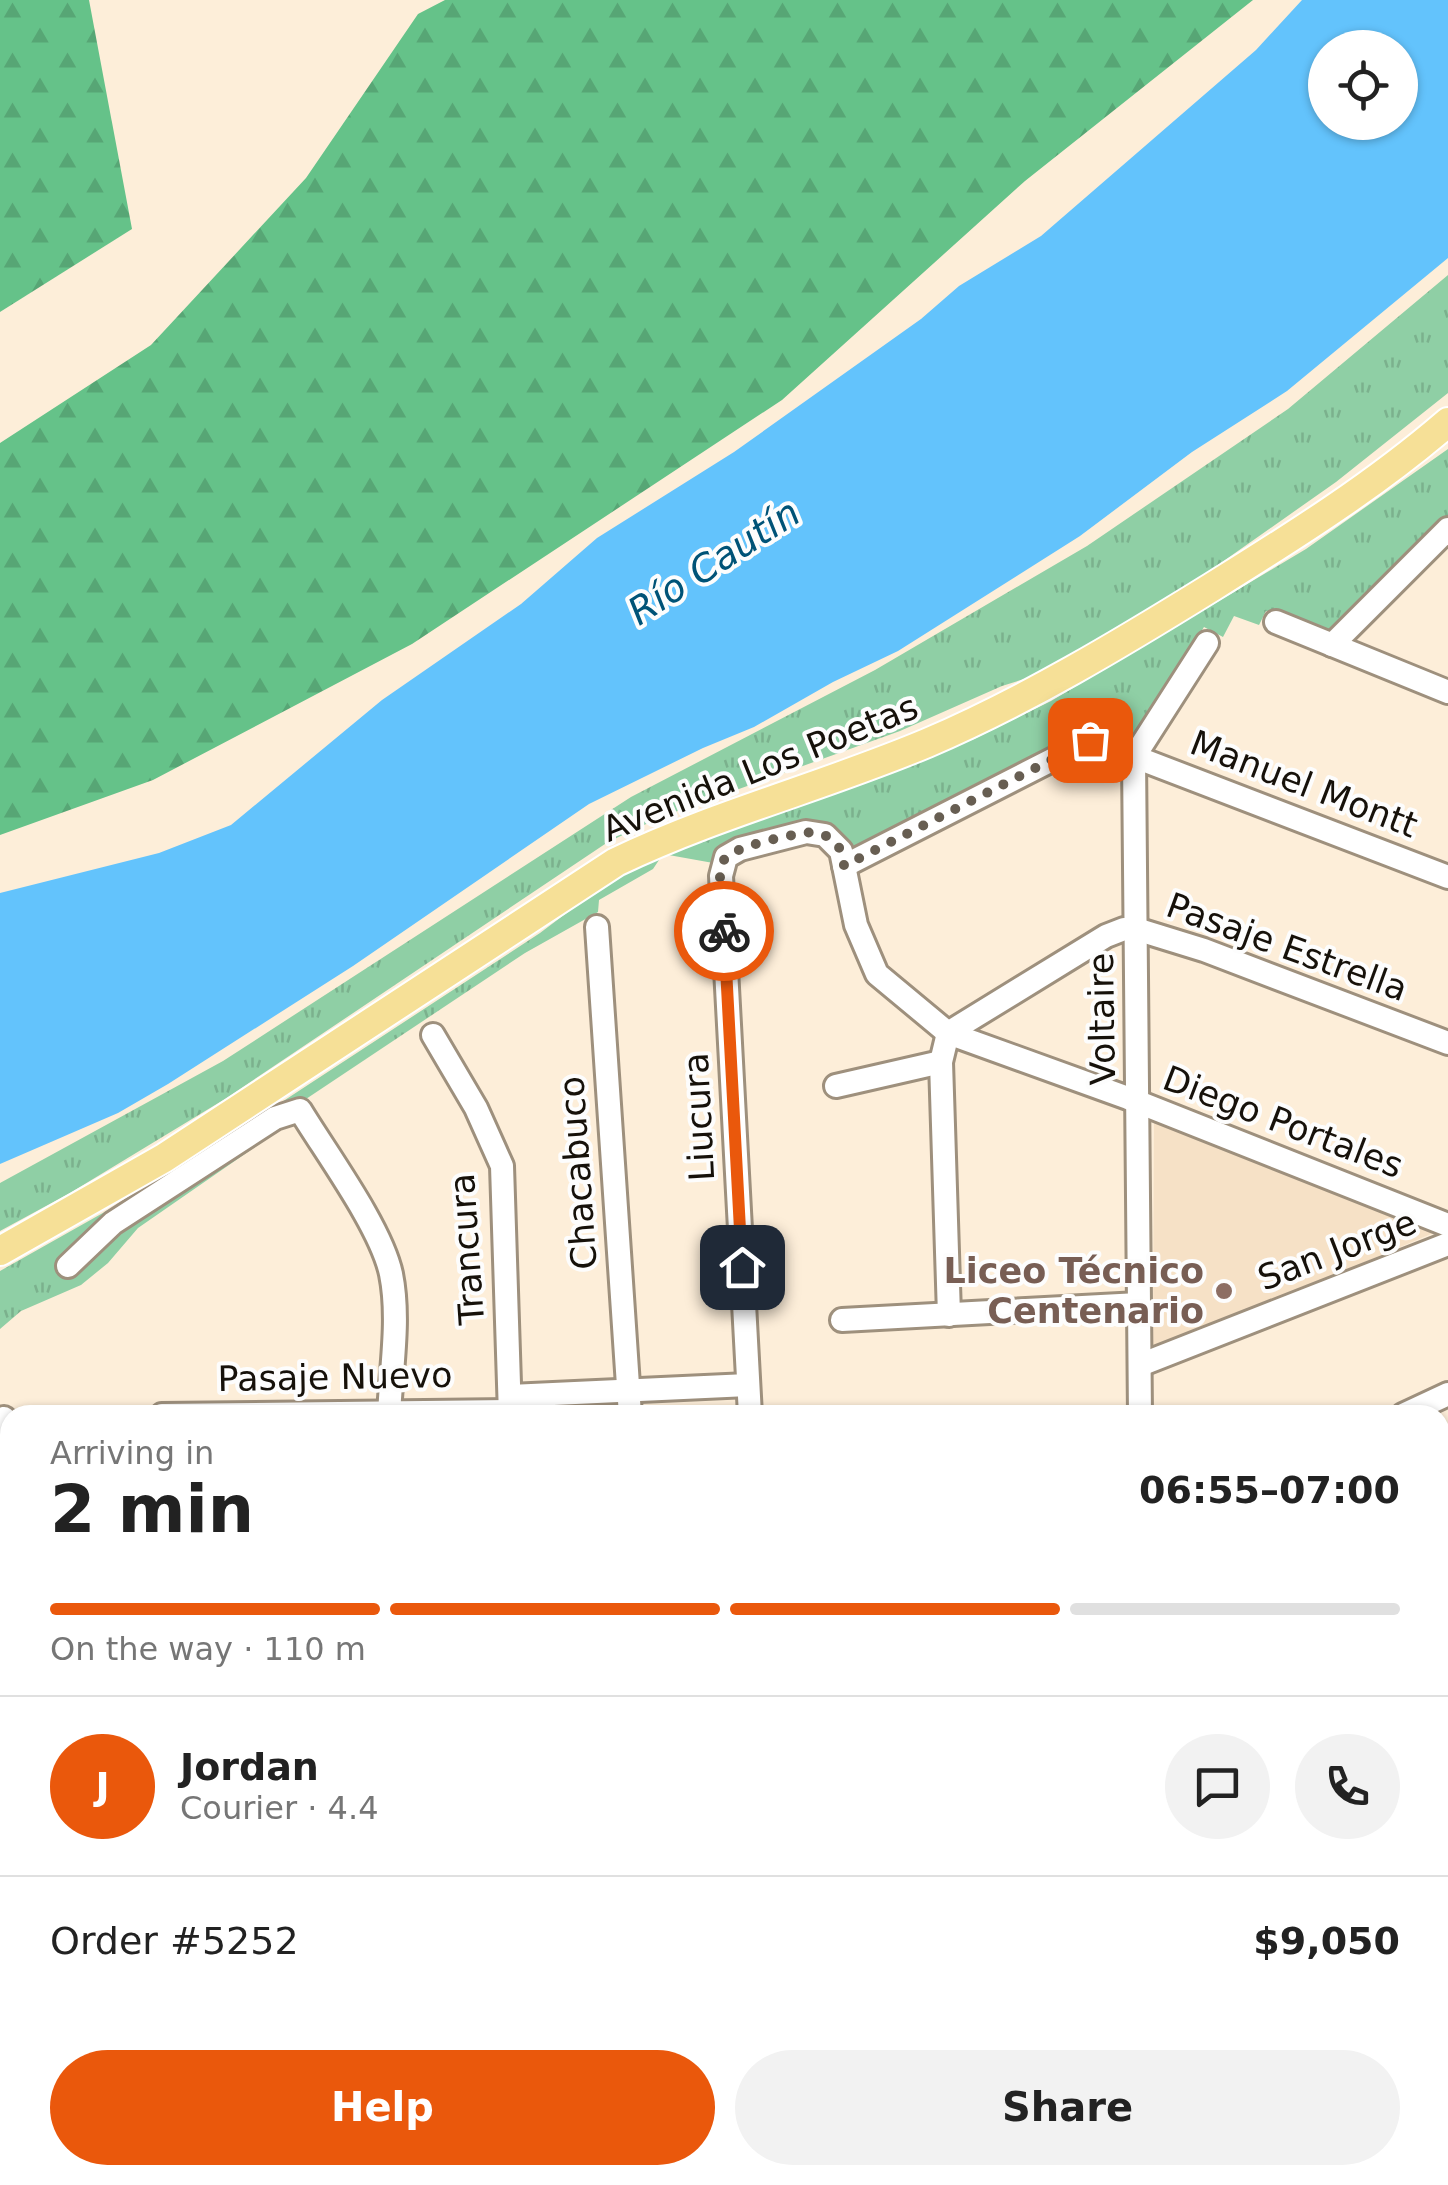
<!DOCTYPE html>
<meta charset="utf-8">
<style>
:root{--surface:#fff;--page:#f2f2f2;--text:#222;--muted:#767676;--line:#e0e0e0;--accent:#ea580c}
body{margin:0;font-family:"DejaVu Sans",sans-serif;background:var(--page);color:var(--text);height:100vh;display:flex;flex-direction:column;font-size:38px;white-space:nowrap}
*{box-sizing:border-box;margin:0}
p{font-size:32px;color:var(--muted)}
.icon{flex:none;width:55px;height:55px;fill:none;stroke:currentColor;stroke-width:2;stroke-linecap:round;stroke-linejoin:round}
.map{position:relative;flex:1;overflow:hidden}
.details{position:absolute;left:0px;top:1405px;width:1450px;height:780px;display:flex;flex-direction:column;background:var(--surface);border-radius:30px 30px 0 0;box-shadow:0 2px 8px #0004}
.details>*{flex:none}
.tools{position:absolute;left:1308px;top:30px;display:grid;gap:20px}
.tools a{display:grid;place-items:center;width:110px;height:110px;border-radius:50%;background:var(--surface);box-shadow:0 2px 8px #0004;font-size:50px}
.pin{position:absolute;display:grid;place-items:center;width:85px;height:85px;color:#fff;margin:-42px;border-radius:20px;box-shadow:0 5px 15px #0006}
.courier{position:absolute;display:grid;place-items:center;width:100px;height:100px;margin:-50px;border:8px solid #ea580c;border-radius:50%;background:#fff;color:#222;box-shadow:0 2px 12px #0007}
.overview em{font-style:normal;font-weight:700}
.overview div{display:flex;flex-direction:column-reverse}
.overview{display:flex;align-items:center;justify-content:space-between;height:170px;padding:0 50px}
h1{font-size:65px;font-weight:700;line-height:75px}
.bar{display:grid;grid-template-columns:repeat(4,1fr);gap:15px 10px;align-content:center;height:120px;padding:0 50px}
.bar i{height:12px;border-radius:8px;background:var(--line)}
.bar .selected{background:var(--accent)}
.bar p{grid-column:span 4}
.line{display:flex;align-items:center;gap:25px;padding:0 50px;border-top:2px solid var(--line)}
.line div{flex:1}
.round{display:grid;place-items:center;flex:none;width:105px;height:105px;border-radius:52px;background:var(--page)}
.action{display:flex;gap:20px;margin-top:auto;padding:20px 50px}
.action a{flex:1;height:115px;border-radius:60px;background:var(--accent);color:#fff;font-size:40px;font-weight:700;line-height:115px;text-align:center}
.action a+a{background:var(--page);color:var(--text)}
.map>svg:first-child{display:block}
</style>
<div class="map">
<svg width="1448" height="2185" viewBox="0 0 1448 2185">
<defs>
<pattern id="grass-tufts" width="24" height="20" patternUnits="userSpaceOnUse" patternTransform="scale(2.5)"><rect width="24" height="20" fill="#8fcfa5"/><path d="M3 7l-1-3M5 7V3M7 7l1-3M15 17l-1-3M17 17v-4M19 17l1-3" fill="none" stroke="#7bb18d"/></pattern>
<pattern id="forest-firs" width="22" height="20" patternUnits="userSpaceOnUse" patternTransform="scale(2.5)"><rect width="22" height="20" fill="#65c289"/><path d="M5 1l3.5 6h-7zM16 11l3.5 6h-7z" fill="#57a675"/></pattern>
</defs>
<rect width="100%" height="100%" fill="#fdeed9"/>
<polygon fill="#f6e1c6" points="1154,1118 1438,1231 1153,1352"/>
<g fill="url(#grass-tufts)">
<polygon points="1448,275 1448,393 1336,482 1164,603 1056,669 1002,686 900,731 661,817 608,842 225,1099 70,1193 0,1231 0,1183 223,1061 631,797 875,670 1087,546 1288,409"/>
<polygon points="1448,449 1448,518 1324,635 1266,611 1259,625 1234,616 1223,637 1204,627 1134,737 1115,740 842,860 833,836 730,866 663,854 653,869 599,900 598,912 525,953 288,1111 294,1120 138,1228 108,1263 81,1285 21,1311 0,1329 0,1271 172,1174 540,933 593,893 655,853 740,826 917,761 974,739 1051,701 1306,549"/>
</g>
<g fill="url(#forest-firs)">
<polygon points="0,0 89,0 132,229 0,312"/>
<polygon points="445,0 1253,0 1025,181 782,400 412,644 153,780 0,835 0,443 151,345 306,178 418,14"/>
</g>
<path fill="#63c3fc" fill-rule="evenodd" d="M1302 0H1448V258L1287 391 1192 452 1080 536 898 651 833 682 754 727 703 748 589 804 353 966 168 1084 118 1113 0 1164V893L159 853 231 825 382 700 521 604 597 538 734 452 921 319 959 286 1041 236 1256 50ZM1325 48H1400V122H1325Z"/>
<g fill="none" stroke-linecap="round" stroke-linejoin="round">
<g stroke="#9e907d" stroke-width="28">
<g id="minor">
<polyline points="1276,622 1448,692"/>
<polyline points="1332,645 1448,529"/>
<polyline points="844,866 1091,740 1448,877"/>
<polyline points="597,927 630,1415"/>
<polyline points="433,1035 476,1108 502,1166 510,1415"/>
<polyline points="836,1086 941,1062"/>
<path d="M68 1266 113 1223 275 1118 300 1110C326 1153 381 1227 391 1274 400 1319 391 1369 389 1415"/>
<polyline points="949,1315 941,1062 948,1033 1106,936 1124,929 1136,929 1204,950 1448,1043"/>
<polyline points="842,1320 1139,1304"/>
<polyline points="1140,1365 1448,1244"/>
<polyline points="510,1396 748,1385"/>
<polyline points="162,1415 510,1411"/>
<polyline points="750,1415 721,876 726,857 740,849 806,832 825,835 841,851 856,925 877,974 948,1033 1128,1098 1448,1225"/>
<polyline points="1140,1415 1134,757 1207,643"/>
<polyline points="1403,1415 1448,1394"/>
<polyline points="4,1418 10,1459"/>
<polyline points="1440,1554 1448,1550"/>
<polyline points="0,1647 10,1646"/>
<polyline points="1440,1838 1448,1837"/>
<polyline points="0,1846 10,1844"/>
<polyline points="0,2004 10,2002"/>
<polyline points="110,2175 111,2185"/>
<polyline points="267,2175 269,2185"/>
<polyline points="444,2175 446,2185"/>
<polyline points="678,2175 679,2185"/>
<polyline points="909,2175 910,2185"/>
<polyline points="1146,2175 1146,2185"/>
<polyline points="1383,2185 1448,2174"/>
</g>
</g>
<g stroke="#fff" stroke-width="32">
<path id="major" d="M0 1251 164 1158 616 862C716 814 825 786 927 743 1027 700 1120 644 1212 587 1294 536 1375 485 1448 422"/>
</g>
<use href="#minor" stroke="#fff" stroke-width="22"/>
<use href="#major" stroke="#f6e097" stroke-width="28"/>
</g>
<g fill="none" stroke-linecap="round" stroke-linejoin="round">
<path stroke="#675e52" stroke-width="10" stroke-dasharray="0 18" d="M724 931C723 911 715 879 724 860 730 847 797 833 813 832 832 835 843 846 844 866L1090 740"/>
<polyline stroke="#ea580c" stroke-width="12" points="724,931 742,1267"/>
</g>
<circle fill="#8d6e63" stroke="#fdfdfd" stroke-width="4" cx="1224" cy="1291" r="10"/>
<g text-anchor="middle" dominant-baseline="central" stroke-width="8" stroke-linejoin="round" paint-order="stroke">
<g font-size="35" fill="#16110a" stroke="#fdfdfd">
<text transform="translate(760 768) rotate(-22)">Avenida Los Poetas</text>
<text transform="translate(1304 784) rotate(21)">Manuel Montt</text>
<text transform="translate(1287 947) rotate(20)">Pasaje Estrella</text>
<text transform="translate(1102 1019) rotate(-91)">Voltaire</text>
<text transform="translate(699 1117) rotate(-93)">Liucura</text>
<text transform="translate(1283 1122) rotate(21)">Diego Portales</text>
<text transform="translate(578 1173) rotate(-94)">Chacabuco</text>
<text transform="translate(467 1249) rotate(-94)">Trancura</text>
<text transform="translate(1337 1250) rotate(-21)">San Jorge</text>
<text transform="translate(335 1377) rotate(-1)">Pasaje Nuevo</text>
</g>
<g font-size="35" font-weight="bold" fill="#785e54" stroke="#fdfdfd" text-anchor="end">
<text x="1204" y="1271">Liceo Técnico<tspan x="1204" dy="40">Centenario</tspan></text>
</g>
<g font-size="38" font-style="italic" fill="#005377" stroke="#fdfdfd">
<text transform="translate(714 562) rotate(-33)">Río Cautín</text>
</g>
</g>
</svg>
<div class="tools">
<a><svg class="icon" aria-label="locate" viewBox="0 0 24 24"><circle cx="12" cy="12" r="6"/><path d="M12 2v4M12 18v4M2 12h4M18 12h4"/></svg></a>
</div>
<div class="pin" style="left:1090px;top:740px;background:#ea580c"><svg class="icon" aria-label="bag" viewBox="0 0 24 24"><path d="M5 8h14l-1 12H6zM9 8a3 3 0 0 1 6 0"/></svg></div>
<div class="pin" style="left:742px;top:1267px;background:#1f2937"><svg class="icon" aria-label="home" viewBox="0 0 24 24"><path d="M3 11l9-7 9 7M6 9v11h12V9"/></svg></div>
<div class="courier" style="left:724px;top:931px"><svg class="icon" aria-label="bike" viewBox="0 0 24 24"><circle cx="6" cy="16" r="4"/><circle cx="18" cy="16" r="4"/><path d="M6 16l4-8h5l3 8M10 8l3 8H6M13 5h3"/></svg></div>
<section class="details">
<div class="overview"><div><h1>2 min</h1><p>Arriving in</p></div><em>06:55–07:00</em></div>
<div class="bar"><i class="selected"></i><i class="selected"></i><i class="selected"></i><i></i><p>On the way · 110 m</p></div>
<div class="line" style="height:180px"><b class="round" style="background:var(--accent);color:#fff">J</b><div><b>Jordan</b><p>Courier · 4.4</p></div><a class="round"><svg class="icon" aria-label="chat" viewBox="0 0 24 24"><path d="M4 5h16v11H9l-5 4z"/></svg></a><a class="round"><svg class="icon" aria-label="phone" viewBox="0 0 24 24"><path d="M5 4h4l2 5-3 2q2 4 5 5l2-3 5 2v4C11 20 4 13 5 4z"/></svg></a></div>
<div class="line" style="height:130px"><div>Order #5252</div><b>$9,050</b></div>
<div class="action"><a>Help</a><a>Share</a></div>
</section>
</div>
